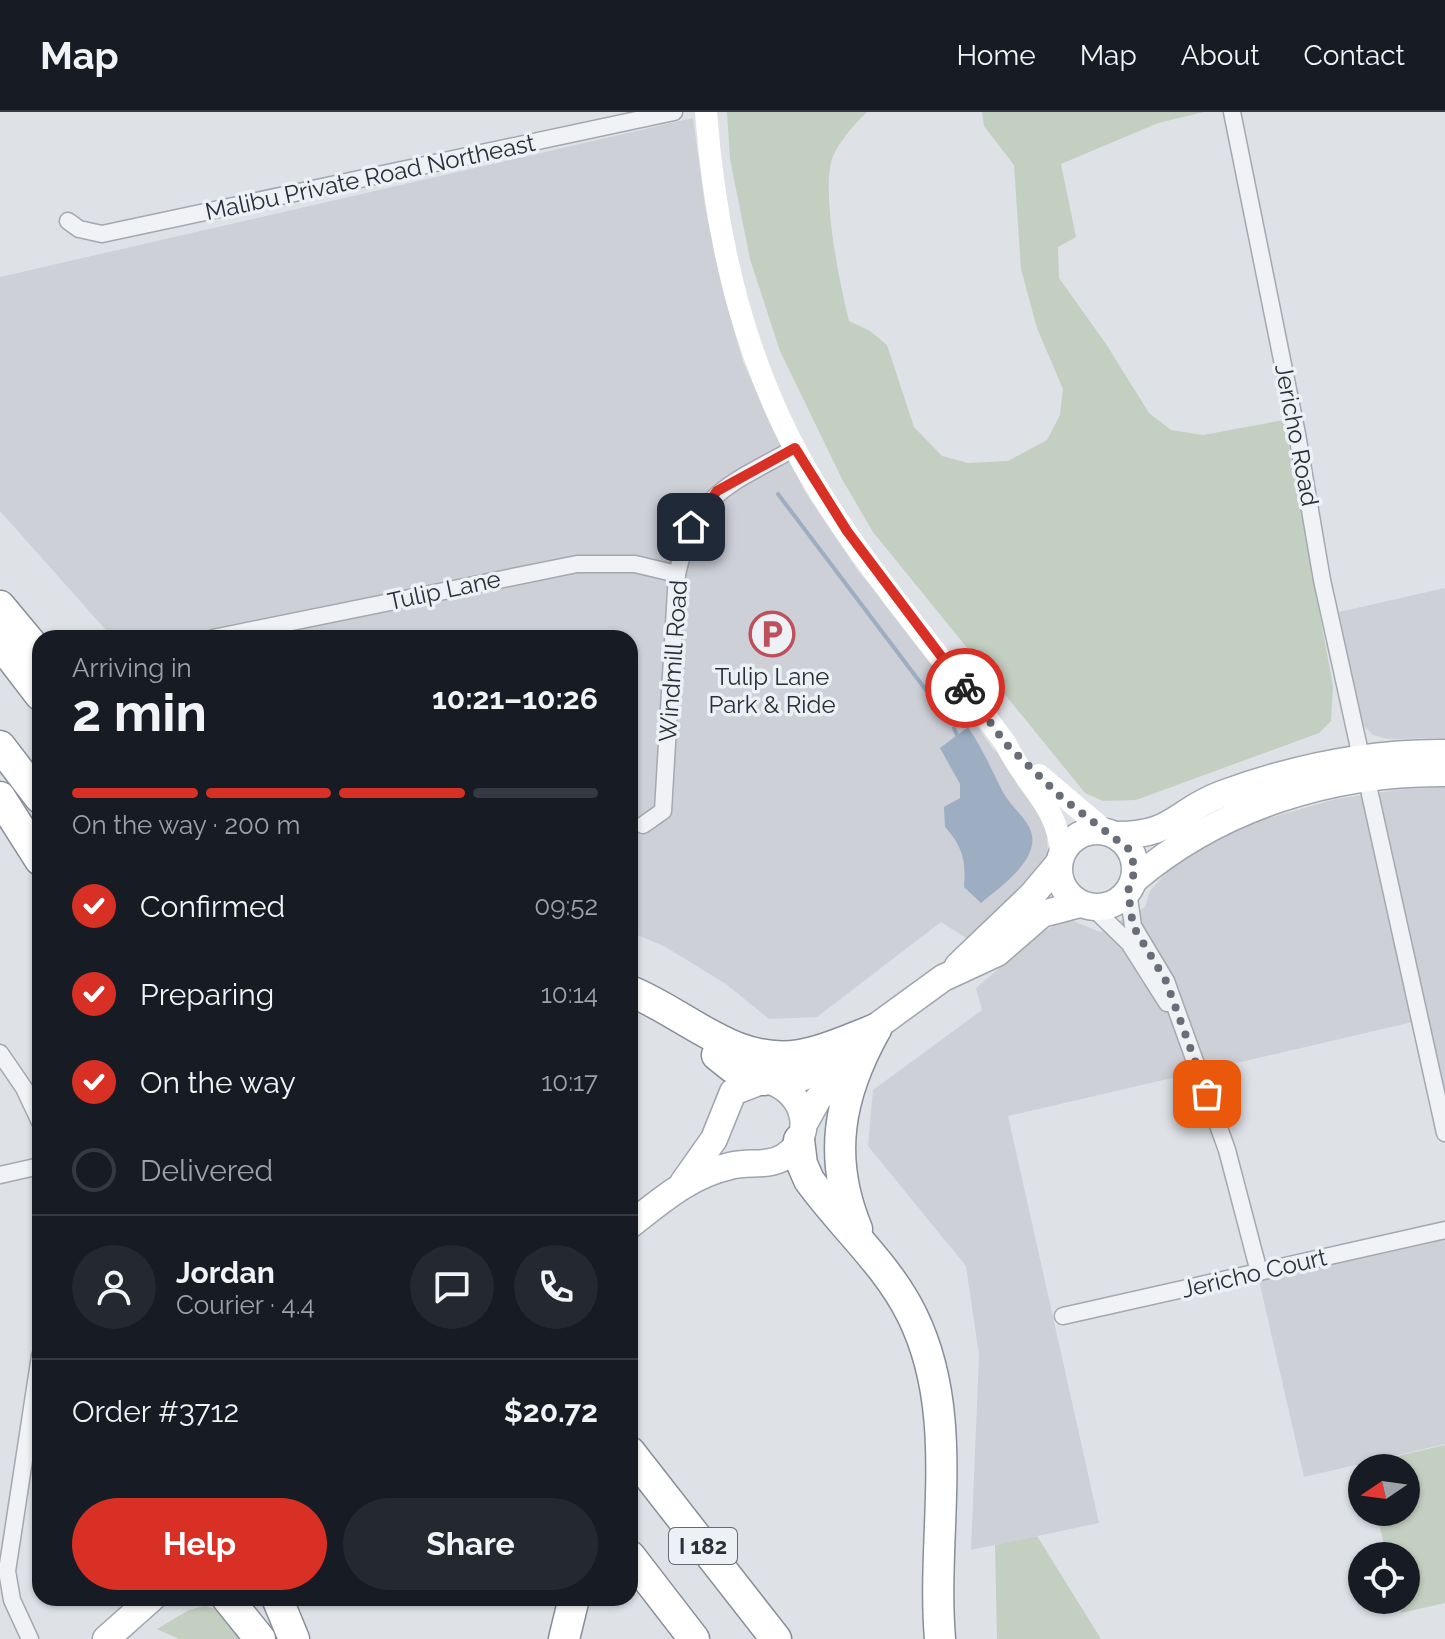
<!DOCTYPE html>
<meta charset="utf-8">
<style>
:root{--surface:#171b24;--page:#242831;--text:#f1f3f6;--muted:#9ea1a6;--line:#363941;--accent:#d93025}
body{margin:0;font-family:Raleway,sans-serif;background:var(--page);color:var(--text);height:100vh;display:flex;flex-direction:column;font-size:30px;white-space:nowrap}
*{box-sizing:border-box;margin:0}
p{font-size:26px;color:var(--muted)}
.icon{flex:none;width:44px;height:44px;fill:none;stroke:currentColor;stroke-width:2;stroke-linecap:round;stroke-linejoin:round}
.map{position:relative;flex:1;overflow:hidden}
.sheet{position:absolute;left:32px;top:518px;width:606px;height:976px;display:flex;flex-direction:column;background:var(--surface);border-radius:24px;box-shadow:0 2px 6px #0004}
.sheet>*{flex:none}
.needle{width:52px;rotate:257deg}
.tools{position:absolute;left:1348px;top:1342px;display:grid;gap:16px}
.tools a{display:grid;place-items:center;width:72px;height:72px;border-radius:50%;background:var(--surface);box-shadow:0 2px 6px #0004;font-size:40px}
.pin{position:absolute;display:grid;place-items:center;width:68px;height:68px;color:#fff;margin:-34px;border-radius:16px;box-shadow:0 4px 12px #0006}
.courier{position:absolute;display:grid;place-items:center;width:80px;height:80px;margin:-40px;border:6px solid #d93025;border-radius:50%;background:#fff;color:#222;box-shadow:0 2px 10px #0007}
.headline em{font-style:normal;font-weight:700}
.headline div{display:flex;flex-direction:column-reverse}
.headline{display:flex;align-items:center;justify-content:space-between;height:136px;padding:0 40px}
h1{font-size:52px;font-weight:700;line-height:60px}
.bar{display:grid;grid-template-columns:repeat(4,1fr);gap:12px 8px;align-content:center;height:96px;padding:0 40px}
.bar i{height:10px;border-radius:6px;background:var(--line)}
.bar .on{background:var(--accent)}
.bar p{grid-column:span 4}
.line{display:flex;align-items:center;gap:20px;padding:0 40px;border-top:2px solid var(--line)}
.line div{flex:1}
.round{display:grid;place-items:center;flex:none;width:84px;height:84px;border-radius:42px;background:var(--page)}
ol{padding:0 40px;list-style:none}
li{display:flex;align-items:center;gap:24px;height:88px}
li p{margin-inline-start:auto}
li .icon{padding:8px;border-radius:50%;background:var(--accent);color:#fff;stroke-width:4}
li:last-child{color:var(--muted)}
li i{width:44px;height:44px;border:4px solid var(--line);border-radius:50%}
.cta{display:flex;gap:16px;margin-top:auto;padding:16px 40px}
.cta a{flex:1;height:92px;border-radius:48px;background:var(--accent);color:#fff;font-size:32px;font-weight:700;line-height:92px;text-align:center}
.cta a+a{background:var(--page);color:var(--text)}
header{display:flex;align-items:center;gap:48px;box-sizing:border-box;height:112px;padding:0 40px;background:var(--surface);border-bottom:2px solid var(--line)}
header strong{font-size:38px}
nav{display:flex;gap:44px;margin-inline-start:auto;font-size:28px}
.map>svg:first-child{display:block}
</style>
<header>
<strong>Map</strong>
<nav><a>Home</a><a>Map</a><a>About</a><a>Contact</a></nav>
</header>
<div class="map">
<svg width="1445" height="1527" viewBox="0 0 1445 1527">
<rect width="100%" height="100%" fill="#dee1e6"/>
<g fill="#cdd0d7">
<polygon points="693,6 705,94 722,175 743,250 805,380 859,460 901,509 994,638 1004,646 1018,674 1046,710 1048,742 1035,764 969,828 941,810 817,905 769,907 726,872 664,834 630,820 630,526 113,526 0,399 0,165"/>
<polygon points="1445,476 1445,626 1388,627 1373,623 1364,614 1358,594 1339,500"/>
<polygon points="1445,675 1445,1015 1417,909 1008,1004 1099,1411 971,1438 979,1243 966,1154 868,1034 873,978 982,898 976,876 1041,821 1057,812 1073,809 1100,820 1145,795 1150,779 1169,758 1200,735 1244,713 1336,687 1404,677"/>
<polygon points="1445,1122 1445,1332 1304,1365 1258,1164"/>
</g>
<g fill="#c3cfc0">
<path d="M727 0H867C855 11 840 29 833 44 820 78 840 173 849 209L870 219 887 233 914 315 942 344 968 351 1008 349 1047 328 1060 303 1063 277 1037 216 1021 157 1014 53 984 14 982 0H1204L1158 11 1061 52 1076 125 1058 135 1059 166 1106 232 1149 301 1171 318 1203 323 1284 308 1333 574 1331 609 1319 621 1136 688 1103 689 1085 681 873 420 842 367 780 239 750 147 730 47Z"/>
<polygon points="1445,1333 1445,1491 1401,1501 1398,1488 1406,1488 1406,1444 1387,1444 1376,1400 1406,1400 1406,1356 1365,1356 1364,1352"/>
<polygon points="1037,1424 1101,1527 997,1527 995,1433"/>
<polygon points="205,1494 222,1499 243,1527 179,1527 157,1517 189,1498"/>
</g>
<path fill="#9dadc2" d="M968 615C983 637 992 659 1004 682 1011 694 1024 704 1030 717 1043 746 1000 775 981 791L964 775C966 749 963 735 945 715L944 695 960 686V672L940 636Z"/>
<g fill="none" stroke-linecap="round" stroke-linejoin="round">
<g stroke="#9dadc2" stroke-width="4">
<polyline points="778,382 926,578"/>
<polyline points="954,616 957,623"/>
</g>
<g stroke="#a4a8af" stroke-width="19">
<g id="street">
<polyline points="1232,0 1297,322 1322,468 1361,645"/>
<polyline points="68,109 79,117 102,122 674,0"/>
<polyline points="213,526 577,452 635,452 677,462"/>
<polyline points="1366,664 1445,1021"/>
<path d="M643 713 663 699 677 462C696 380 727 374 795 336"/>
<polyline points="1128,779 1133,814 1166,869 1227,1038 1259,1160"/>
<polyline points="1092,795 1129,831 1167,891"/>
<polyline points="0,941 24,976 40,1010"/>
<polyline points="0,1063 40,1054"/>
<polyline points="1063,1204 1445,1118"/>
<polyline points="30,1527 12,1488 7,1459 40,1244"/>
</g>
</g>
<g stroke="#9fa5b0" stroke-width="29">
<g id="primary">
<circle cx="1097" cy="757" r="38"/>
<path d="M1115 723C1174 724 1174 700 1222 682 1293 656 1368 640 1445 641"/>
<path d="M1134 768C1220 695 1332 660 1445 661"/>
<polyline points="958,854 1032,783 1059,751"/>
<polyline points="774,969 790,970 811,962 943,866 997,841 1042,802 1080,792"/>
<polyline points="804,1012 818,987 859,939"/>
<path d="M630 1113C662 1088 690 1063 730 1054 748 1049 768 1055 784 1045 820 1022 802 974 764 968L733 980 714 1027 683 1071"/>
<polyline points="106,1527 152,1486"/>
</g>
</g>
<g stroke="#878e9b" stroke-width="33">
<g id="highway">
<polyline points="0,494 40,542"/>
<polyline points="0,531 40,583"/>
<polyline points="0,634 40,686"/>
<polyline points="0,685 40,748"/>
<path d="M630 879C687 902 734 954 800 943 826 939 852 926 876 917"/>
<polyline points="717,943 732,955 764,968"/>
<path d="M799 1028 802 1052 809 1068C842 1114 887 1152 912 1203 962 1304 931 1420 940 1527"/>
<path d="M857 1117C827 1045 839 983 876 917"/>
<polyline points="630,1340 776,1527"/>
<polyline points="630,1444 694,1527"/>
<polyline points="227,1486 260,1527"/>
<polyline points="277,1486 294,1527"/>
<polyline points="564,1527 574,1486"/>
</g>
</g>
<use href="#street" stroke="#f0f2f5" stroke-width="16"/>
<g stroke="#fff" stroke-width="22">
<path d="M706 0C716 132 746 259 816 374 871 464 943 546 1006 632 1025 673 1059 694 1061 742"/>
<polyline points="1039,663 1105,719"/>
</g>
<use href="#primary" stroke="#fff" stroke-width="26"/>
<use href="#highway" stroke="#fff" stroke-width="30"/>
</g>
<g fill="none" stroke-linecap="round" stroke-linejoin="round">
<polyline stroke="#686d77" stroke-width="8" stroke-dasharray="0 14.4" points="965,576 1006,632 1062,686 1130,738 1135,758 1128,779 1133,814 1166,869 1207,982"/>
<polyline stroke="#d93025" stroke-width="10" points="691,415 717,379 795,336 847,419 965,576"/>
</g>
<defs>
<g id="parking-ring" transform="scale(2.3)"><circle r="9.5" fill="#edf0f4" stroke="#be505b" stroke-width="1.5"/><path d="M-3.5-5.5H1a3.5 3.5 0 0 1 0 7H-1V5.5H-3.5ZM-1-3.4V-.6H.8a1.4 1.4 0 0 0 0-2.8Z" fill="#be505b"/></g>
</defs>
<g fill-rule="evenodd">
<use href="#parking-ring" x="772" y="522"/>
</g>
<g text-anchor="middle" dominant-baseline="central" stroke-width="7" stroke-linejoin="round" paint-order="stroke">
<rect fill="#edf0f4" stroke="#646972" stroke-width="2" x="669" y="1416" width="68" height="36" rx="6"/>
<g font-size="22" font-weight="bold" fill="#292f3b">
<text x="703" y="1434">I 182</text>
</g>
<g font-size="24" fill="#292f3b" stroke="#edf0f4">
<text transform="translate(370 65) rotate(-12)">Malibu Private Road Northeast</text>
<text transform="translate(1297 323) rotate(79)">Jericho Road</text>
<text transform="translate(444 478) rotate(-12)">Tulip Lane</text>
<text transform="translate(673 549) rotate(-86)">Windmill Road</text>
<text transform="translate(1254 1161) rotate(-13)">Jericho Court</text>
</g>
<g font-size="24" fill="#292f3b" stroke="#edf0f4">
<text x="772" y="564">Tulip Lane<tspan x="772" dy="28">Park &amp; Ride</tspan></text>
</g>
</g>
</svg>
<div class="tools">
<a><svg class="needle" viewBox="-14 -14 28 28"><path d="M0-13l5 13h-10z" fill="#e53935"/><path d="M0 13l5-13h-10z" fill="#9ea1a6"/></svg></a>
<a><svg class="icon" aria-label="locate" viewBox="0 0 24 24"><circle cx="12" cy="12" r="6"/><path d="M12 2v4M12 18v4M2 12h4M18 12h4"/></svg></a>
</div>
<div class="pin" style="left:1207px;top:982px;background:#ea580c"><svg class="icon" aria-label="bag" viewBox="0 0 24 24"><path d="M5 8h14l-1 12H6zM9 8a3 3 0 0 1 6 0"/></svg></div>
<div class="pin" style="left:691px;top:415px;background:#1f2937"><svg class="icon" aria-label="home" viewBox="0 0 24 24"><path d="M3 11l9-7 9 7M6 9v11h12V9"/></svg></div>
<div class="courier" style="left:965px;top:576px"><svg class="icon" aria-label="bike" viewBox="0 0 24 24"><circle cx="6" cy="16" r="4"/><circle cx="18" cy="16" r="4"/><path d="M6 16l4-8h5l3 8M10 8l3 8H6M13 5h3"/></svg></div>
<section class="sheet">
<div class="headline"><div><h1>2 min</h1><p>Arriving in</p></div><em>10:21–10:26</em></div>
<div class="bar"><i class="on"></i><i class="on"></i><i class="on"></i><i></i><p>On the way · 200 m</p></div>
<ol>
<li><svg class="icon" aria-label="check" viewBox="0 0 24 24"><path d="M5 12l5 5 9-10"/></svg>Confirmed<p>09:52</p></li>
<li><svg class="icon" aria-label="check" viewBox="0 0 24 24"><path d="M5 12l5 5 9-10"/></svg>Preparing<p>10:14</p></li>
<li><svg class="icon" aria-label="check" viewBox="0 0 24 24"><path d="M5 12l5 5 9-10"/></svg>On the way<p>10:17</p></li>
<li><i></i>Delivered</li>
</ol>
<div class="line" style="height:144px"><a class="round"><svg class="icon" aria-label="person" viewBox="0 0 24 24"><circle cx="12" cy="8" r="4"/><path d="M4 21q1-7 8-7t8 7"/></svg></a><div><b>Jordan</b><p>Courier · 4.4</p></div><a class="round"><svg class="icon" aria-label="chat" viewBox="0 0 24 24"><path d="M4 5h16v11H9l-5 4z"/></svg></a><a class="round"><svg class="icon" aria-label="phone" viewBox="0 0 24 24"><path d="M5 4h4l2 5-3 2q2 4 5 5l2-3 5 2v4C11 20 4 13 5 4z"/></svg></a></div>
<div class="line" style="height:104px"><div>Order #3712</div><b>$20.72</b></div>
<div class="cta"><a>Help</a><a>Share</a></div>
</section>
</div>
